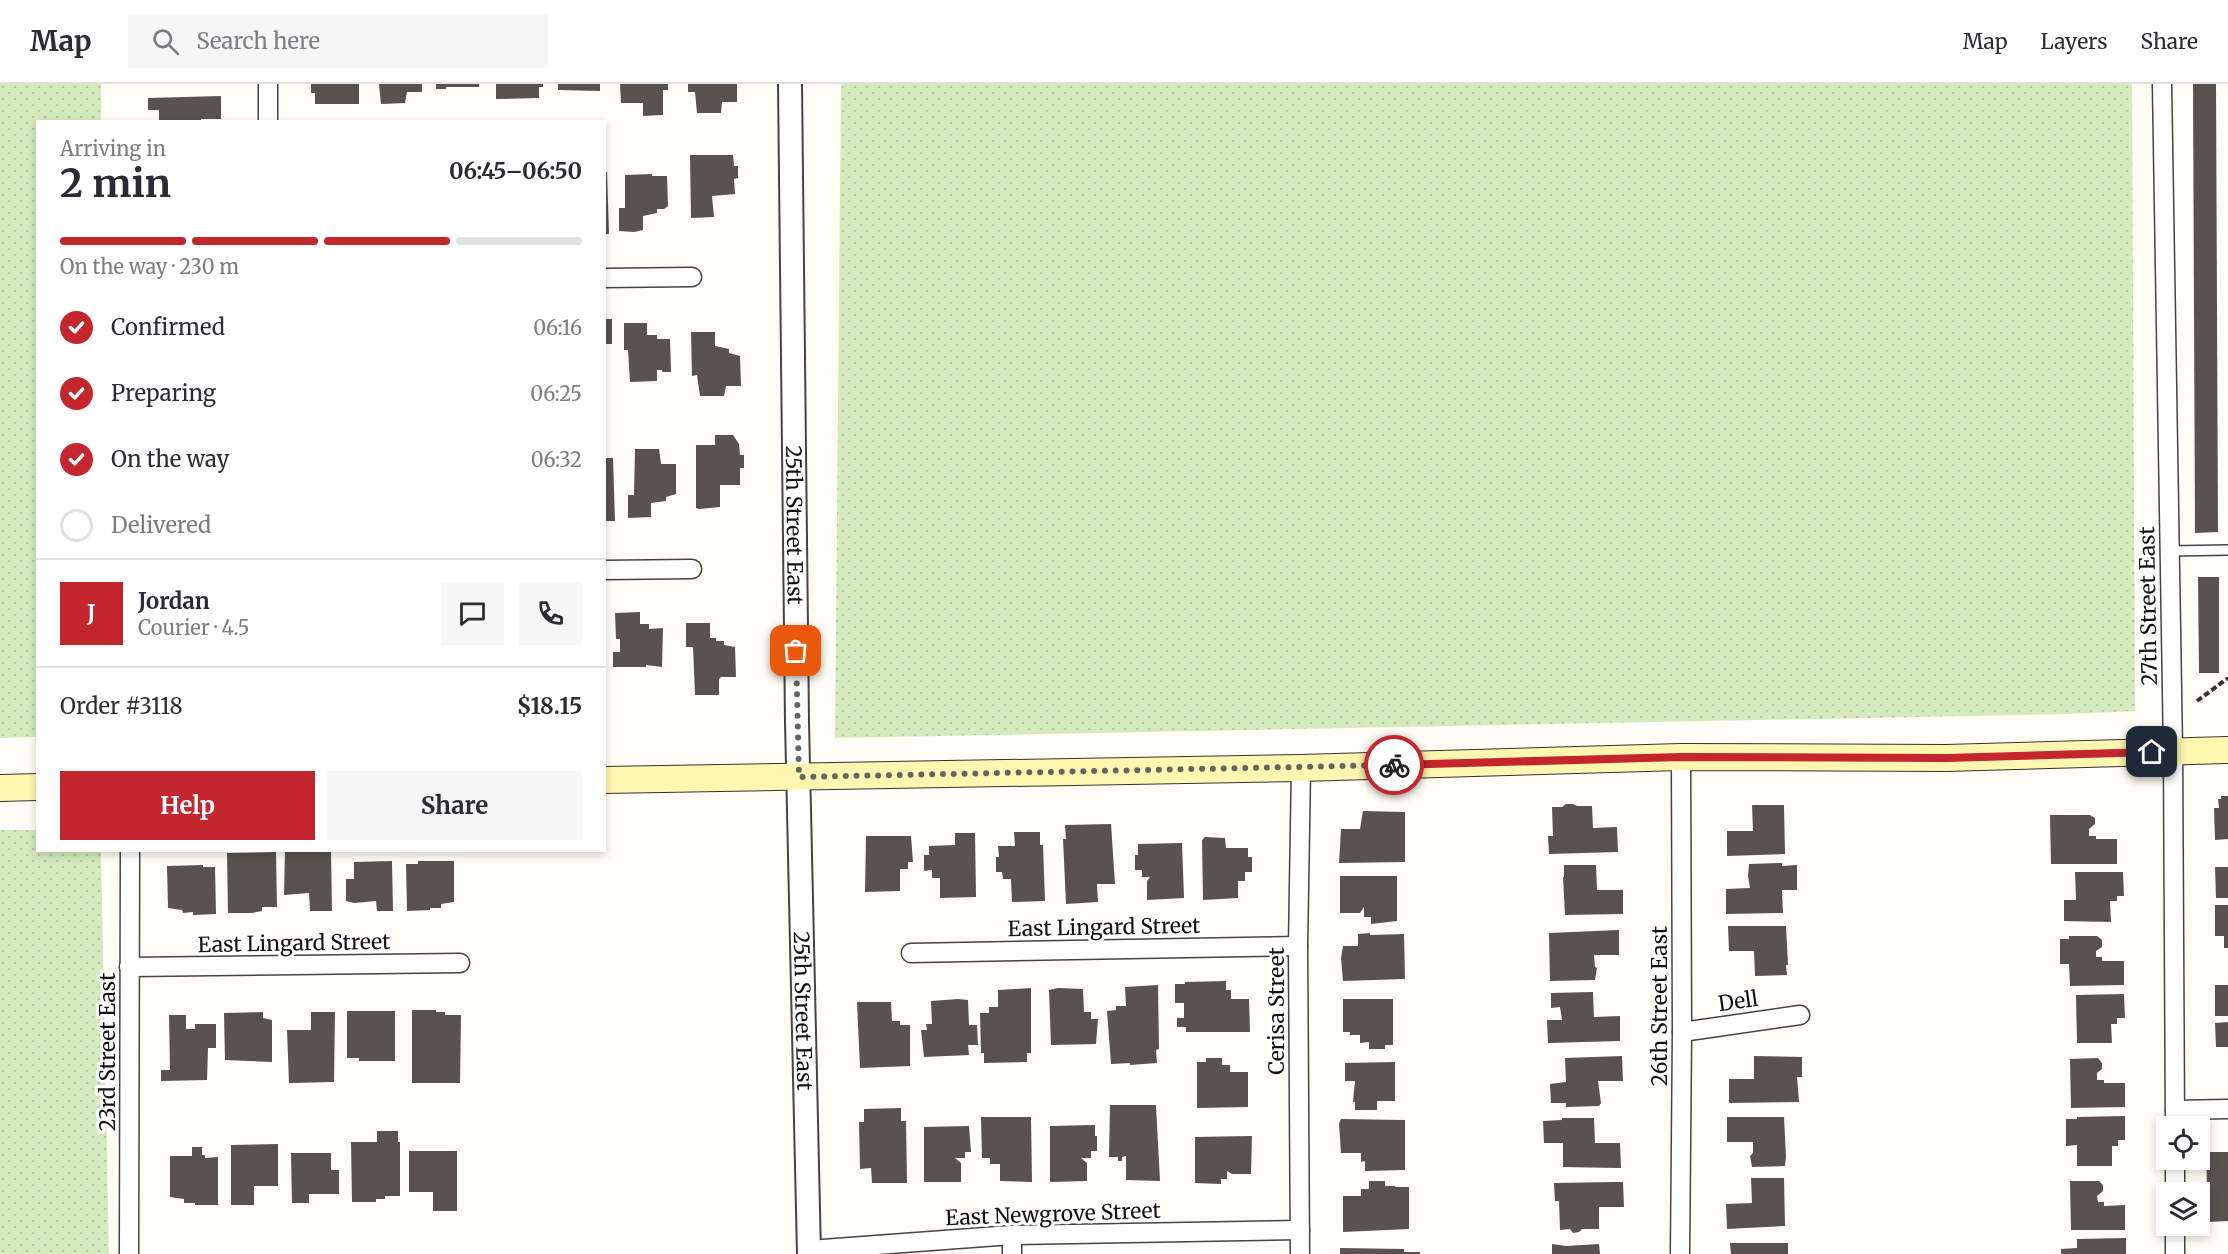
<!DOCTYPE html>
<meta charset="utf-8">
<style>
:root{--surface:#fff;--page:#f7f7f7;--text:#2b2b33;--muted:#7c7c81;--line:#e1e1e2;--accent:#c4262e}
body{margin:0;font-family:Merriweather,serif;background:var(--page);color:var(--text);height:100vh;display:flex;flex-direction:column;font-size:22px;white-space:nowrap}
*{box-sizing:border-box;margin:0}
p{font-size:20px;color:var(--muted)}
.icon{flex:none;width:33px;height:33px;fill:none;stroke:currentColor;stroke-width:2;stroke-linecap:round;stroke-linejoin:round}
.map{position:relative;flex:1;overflow:hidden}
.details{position:absolute;left:36px;top:36px;width:570px;height:732px;display:flex;flex-direction:column;background:var(--surface);border-radius:0px;box-shadow:0 3px 9px #0003}
.details>*{flex:none}
.fabs{position:absolute;left:2156px;top:1032px;display:grid;gap:12px}
.fabs a{display:grid;place-items:center;width:54px;height:54px;border-radius:0px;background:var(--surface);box-shadow:0 3px 9px #0003;font-size:30px}
.pin{position:absolute;display:grid;place-items:center;width:51px;height:51px;color:#fff;margin:-26px;border-radius:12px;box-shadow:0 3px 9px #0006}
.courier{position:absolute;display:grid;place-items:center;width:60px;height:60px;margin:-30px;border:4px solid #c4262e;border-radius:50%;background:#fff;color:#222;box-shadow:0 2px 8px #0007}
.headline em{font-style:normal;font-weight:700}
.headline div{display:flex;flex-direction:column-reverse}
.headline{display:flex;align-items:center;justify-content:space-between;height:102px;padding:0 24px}
h1{font-size:39px;font-weight:700;line-height:45px}
.bar{display:grid;grid-template-columns:repeat(4,1fr);gap:9px 6px;align-content:center;height:72px;padding:0 24px}
.bar i{height:8px;border-radius:4px;background:var(--line)}
.bar .active{background:var(--accent)}
.bar p{grid-column:span 4}
.line{display:flex;align-items:center;gap:15px;padding:0 24px;border-top:2px solid var(--line)}
.line div{flex:1}
.round{display:grid;place-items:center;flex:none;width:63px;height:63px;border-radius:0px;background:var(--page)}
ol{padding:0 24px;list-style:none}
li{display:flex;align-items:center;gap:18px;height:66px}
li p{margin-inline-start:auto}
li .icon{padding:6px;border-radius:50%;background:var(--accent);color:#fff;stroke-width:4}
li:last-child{color:var(--muted)}
li i{width:33px;height:33px;border:3px solid var(--line);border-radius:50%}
.cta{display:flex;gap:12px;margin-top:auto;padding:12px 24px}
.cta a{flex:1;height:69px;border-radius:0px;background:var(--accent);color:#fff;font-size:24px;font-weight:700;line-height:69px;text-align:center}
.cta a+a{background:var(--page);color:var(--text)}
header{display:flex;align-items:center;gap:36px;box-sizing:border-box;height:84px;padding:0 30px;background:var(--surface);border-bottom:2px solid var(--line)}
header strong{font-size:28px}
nav{display:flex;gap:33px;margin-inline-start:auto;font-size:21px}
.search{width:420px;height:54px;background:var(--page);display:flex;align-items:center;gap:15px;box-sizing:border-box;padding:0 21px;border-radius:0px;color:var(--muted);font-size:22px}
.map>svg:first-child{display:block}
</style>
<header>
<strong>Map</strong>
<div class="search"><svg class="icon" aria-label="search" viewBox="0 0 24 24"><circle cx="10" cy="10" r="6"/><path d="M15 15l6 6"/></svg>Search here</div>
<nav><a>Map</a><a>Layers</a><a>Share</a></nav>
</header>
<div class="map">
<svg width="2228" height="1170" viewBox="0 0 2228 1170">
<defs>
<pattern id="grass-dots" width="8" height="8" patternUnits="userSpaceOnUse" patternTransform="scale(1.5)"><rect width="8" height="8" fill="#d5ebbd"/><path d="M2 2h.1M6 6h.1" fill="none" stroke="#b6c8a1" stroke-width="1.8" stroke-linecap="round"/></pattern>
</defs>
<rect width="100%" height="100%" fill="#fffdf5"/>
<g fill="url(#grass-dots)">
<polygon points="0,0 101,0 101,37 38,38 37,653 0,654"/>
<polygon points="841,0 2132,0 2135,627 2068,630 835,654"/>
<polygon points="0,746 37,746 38,766 101,767 109,1170 0,1170"/>
</g>
<g fill="#5a524d">
<polygon points="311,0 359,0 359,20 315,20 315,9 311,9"/>
<polygon points="379,0 422,0 422,8 407,8 405,19 381,20"/>
<polygon points="436,0 479,0 479,3 446,3 446,5 436,5"/>
<polygon points="496,0 543,0 543,3 539,3 539,14 496,15"/>
<polygon points="558,0 600,0 600,7 558,6"/>
<polygon points="620,0 668,0 668,6 663,6 663,31 643,32 643,19 621,19"/>
<polygon points="688,0 737,0 737,18 722,18 721,29 697,29 695,8 688,8"/>
<polygon points="2193,0 2216,0 2218,448 2195,449"/>
<polygon points="221,12 221,35 201,35 201,38 159,38 159,26 148,26 148,14"/>
<polygon points="690,71 733,71 734,82 738,82 738,94 734,95 735,110 712,112 714,133 691,134"/>
<polygon points="604,88 607,88 609,150 604,150"/>
<polygon points="652,90 652,92 667,92 668,122 664,125 657,125 657,129 643,132 643,146 634,148 619,147 619,124 625,124 625,91"/>
<rect x="604" y="235" width="8" height="25"/>
<polygon points="624,239 647,239 647,251 657,251 657,255 670,255 671,288 662,288 662,286 657,286 657,297 630,298 628,266 624,266"/>
<polygon points="691,248 715,248 715,262 729,265 729,269 740,272 741,302 726,302 724,312 700,312 697,291 692,292"/>
<polygon points="715,351 733,351 739,360 740,371 744,371 744,384 740,384 740,401 720,401 720,423 699,425 696,424 696,361 715,361"/>
<polygon points="635,365 659,365 661,380 676,380 676,410 666,413 666,417 651,419 651,433 628,434 628,411 634,411"/>
<polygon points="604,374 613,374 615,437 604,437"/>
<polygon points="2198,493 2219,493 2219,589 2199,589"/>
<polygon points="640,528 640,540 649,540 649,545 663,544 662,583 646,581 646,583 613,583 613,568 620,568 620,555 616,555 615,529"/>
<polygon points="686,539 710,539 710,554 716,554 716,557 724,557 724,561 735,563 736,593 721,593 719,595 719,611 695,611 693,563 686,563"/>
<polygon points="2221,712 2228,712 2228,755 2215,756 2214,724 2219,724 2218,715 2221,715"/>
<polygon points="1566,720 1573,720 1577,722 1592,722 1593,744 1617,743 1618,768 1549,770 1548,752 1553,752 1552,723 1562,723"/>
<polygon points="1752,721 1784,721 1785,770 1727,772 1727,747 1753,747"/>
<polygon points="1363,727 1405,728 1405,778 1339,779 1341,745 1360,745"/>
<polygon points="2050,731 2090,731 2095,734 2095,740 2089,745 2089,752 2096,752 2096,755 2117,755 2117,780 2051,780"/>
<polygon points="1111,740 1115,800 1097,800 1098,818 1066,820 1063,755 1066,755 1065,741"/>
<polygon points="1014,748 1040,748 1040,761 1043,761 1045,817 1012,818 1011,795 1003,795 1002,788 996,788 996,773 999,773 998,762 1015,762"/>
<polygon points="955,749 975,749 976,813 940,814 940,794 932,794 932,786 924,787 924,771 929,771 929,762 955,761"/>
<polygon points="866,752 911,752 913,778 908,778 908,785 900,785 900,807 865,808"/>
<polygon points="1205,753 1225,754 1226,764 1248,764 1248,773 1252,773 1252,788 1245,788 1245,797 1238,797 1238,814 1203,816 1202,756"/>
<polygon points="1182,759 1184,814 1147,816 1147,797 1150,793 1142,793 1142,786 1135,786 1135,771 1138,771 1138,760"/>
<polygon points="285,766 331,768 332,827 310,827 309,809 284,811"/>
<polygon points="276,768 277,823 262,823 262,827 252,829 228,829 227,769"/>
<polygon points="392,777 393,827 377,827 376,817 354,819 346,817 346,795 354,795 354,778"/>
<polygon points="418,777 454,777 454,818 441,820 441,824 430,824 430,826 407,827 406,780 418,780"/>
<polygon points="1782,779 1782,782 1797,781 1797,806 1782,806 1783,829 1726,830 1726,805 1750,804 1748,792 1749,780"/>
<polygon points="203,781 203,783 215,783 216,830 193,831 193,828 183,829 182,826 168,824 167,782"/>
<polygon points="1564,781 1596,781 1597,806 1623,806 1623,830 1565,831 1563,793 1564,793"/>
<polygon points="2215,783 2228,783 2228,814 2216,814"/>
<polygon points="2075,788 2123,788 2124,812 2117,812 2117,817 2110,817 2111,838 2064,837 2064,816 2076,816"/>
<polygon points="1340,792 1397,792 1397,837 1371,840 1371,833 1364,833 1364,823 1360,829 1340,829"/>
<polygon points="2215,821 2228,821 2228,864 2224,864 2224,852 2215,852"/>
<polygon points="1728,842 1786,842 1788,881 1786,881 1787,891 1755,892 1754,867 1729,867"/>
<polygon points="1619,846 1619,871 1594,871 1595,883 1597,884 1595,896 1550,897 1549,849"/>
<polygon points="1370,849 1370,851 1404,850 1405,895 1343,897 1341,874 1343,862 1358,862 1358,850"/>
<polygon points="2069,852 2097,852 2102,856 2102,863 2096,867 2096,873 2102,873 2102,877 2124,877 2124,901 2070,902 2069,880 2060,880 2060,855 2069,855"/>
<polygon points="1226,897 1226,906 1231,906 1231,915 1249,915 1250,948 1186,948 1186,943 1177,943 1177,934 1184,934 1184,919 1175,919 1175,900 1185,900 1185,898"/>
<polygon points="1158,901 1159,965 1156,966 1157,979 1130,981 1130,979 1111,980 1107,927 1116,926 1116,922 1126,922 1125,903"/>
<rect x="2215" y="901" width="13" height="31"/>
<polygon points="1031,904 1031,969 1027,969 1027,978 984,979 984,969 981,969 980,929 989,929 989,923 998,923 998,906"/>
<polygon points="1058,904 1083,905 1084,928 1091,928 1091,935 1098,935 1096,960 1051,961 1049,906"/>
<polygon points="1593,908 1594,933 1620,932 1620,957 1548,959 1547,936 1562,936 1560,923 1551,924 1551,909"/>
<polygon points="2124,910 2125,934 2117,934 2117,940 2111,940 2112,959 2077,959 2076,911"/>
<polygon points="958,915 968,916 969,941 977,941 978,961 968,961 969,971 924,973 921,946 927,946 926,940 932,940 931,917"/>
<polygon points="1343,915 1393,915 1393,961 1385,961 1385,965 1369,965 1369,958 1360,959 1360,951 1350,951 1350,948 1343,948"/>
<polygon points="857,918 891,918 892,937 900,937 900,941 910,941 910,982 860,984"/>
<polygon points="412,926 436,926 436,928 445,928 445,931 461,931 460,999 412,999"/>
<polygon points="347,927 395,927 395,977 359,977 359,974 347,974"/>
<polygon points="263,928 263,934 272,936 272,978 225,976 224,929"/>
<polygon points="311,928 335,928 334,998 289,999 287,946 311,946"/>
<polygon points="169,931 186,931 186,945 195,945 195,940 216,940 216,964 208,964 207,996 161,997 161,986 170,986"/>
<polygon points="2228,938 2228,963 2216,963 2215,939"/>
<polygon points="1622,972 1623,997 1598,997 1601,1019 1599,1022 1566,1023 1566,1019 1551,1019 1550,1000 1566,998 1565,974"/>
<polygon points="1754,972 1802,973 1802,993 1797,993 1799,1018 1729,1019 1729,995 1754,995"/>
<polygon points="1206,974 1222,974 1222,981 1230,981 1230,988 1248,988 1248,1023 1197,1024 1197,978 1206,978"/>
<polygon points="2098,974 2102,979 2102,985 2097,989 2097,996 2104,996 2104,999 2125,999 2125,1023 2071,1024 2070,975"/>
<polygon points="1395,978 1395,1017 1377,1017 1377,1026 1355,1026 1355,1018 1353,1018 1355,997 1345,997 1345,979"/>
<polygon points="1110,1021 1156,1021 1160,1097 1126,1096 1126,1072 1122,1073 1122,1077 1118,1077 1118,1073 1109,1073"/>
<polygon points="901,1024 901,1037 906,1037 907,1099 872,1099 871,1084 860,1085 859,1038 864,1038 864,1025"/>
<polygon points="2125,1032 2125,1056 2118,1056 2118,1062 2112,1062 2112,1082 2077,1082 2077,1061 2066,1062 2066,1035 2077,1035 2077,1033"/>
<polygon points="981,1033 1031,1033 1032,1098 1000,1097 1000,1080 990,1080 990,1074 982,1074"/>
<polygon points="1727,1033 1784,1033 1786,1073 1785,1082 1752,1083 1750,1072 1753,1069 1753,1058 1727,1058"/>
<polygon points="1562,1034 1594,1034 1595,1059 1620,1059 1621,1084 1563,1083 1563,1059 1544,1059 1543,1037 1562,1036"/>
<polygon points="1341,1035 1405,1036 1405,1086 1365,1087 1365,1077 1361,1078 1361,1069 1341,1069 1339,1040"/>
<polygon points="1095,1041 1095,1052 1097,1052 1097,1067 1091,1067 1091,1074 1081,1074 1087,1079 1087,1097 1050,1098 1050,1042"/>
<polygon points="969,1042 971,1068 965,1068 965,1074 955,1074 961,1079 961,1098 924,1098 924,1043"/>
<polygon points="377,1047 398,1047 398,1058 400,1058 400,1112 385,1112 385,1115 376,1115 376,1118 352,1118 351,1058 377,1058"/>
<polygon points="1252,1052 1251,1090 1232,1090 1227,1087 1227,1095 1221,1095 1221,1100 1195,1099 1195,1053"/>
<polygon points="278,1060 278,1102 254,1102 254,1121 231,1121 231,1061"/>
<polygon points="192,1063 202,1063 202,1071 205,1071 205,1074 218,1073 218,1121 195,1121 195,1119 184,1119 184,1115 170,1113 170,1072 192,1072"/>
<polygon points="409,1067 457,1067 457,1127 433,1127 433,1108 409,1108"/>
<polygon points="2206,1068 2228,1068 2228,1137 2208,1138"/>
<polygon points="291,1069 331,1069 331,1086 339,1086 339,1110 309,1110 309,1119 292,1119"/>
<polygon points="1751,1094 1784,1094 1785,1142 1727,1145 1726,1120 1752,1119"/>
<polygon points="1369,1097 1385,1097 1385,1102 1395,1102 1395,1103 1409,1103 1409,1145 1343,1148 1343,1112 1361,1112 1361,1105 1369,1105"/>
<polygon points="2070,1097 2099,1097 2103,1101 2103,1107 2097,1112 2098,1118 2104,1118 2104,1122 2125,1121 2125,1146 2071,1146"/>
<polygon points="1614,1098 1623,1098 1624,1123 1599,1123 1599,1145 1582,1145 1579,1148 1573,1149 1570,1145 1560,1146 1559,1117 1555,1117 1554,1099"/>
<polygon points="2126,1154 2126,1170 2061,1170 2061,1165 2077,1164 2077,1155"/>
<polygon points="1730,1159 1788,1159 1788,1170 1731,1170"/>
<polygon points="1552,1160 1566,1162 1599,1160 1600,1170 1552,1170"/>
<polygon points="1340,1164 1404,1165 1404,1168 1420,1168 1420,1170 1340,1170"/>
</g>
<g fill="none" stroke-linecap="round" stroke-linejoin="round">
<g stroke="#444" stroke-width="12">
<polyline id="service" points="2170,467 2228,466"/>
</g>
<g stroke="#444" stroke-width="21">
<g id="minor">
<polyline points="268,0 268,38"/>
<polyline points="2162,0 2173,667 2175,1042"/>
<polyline points="604,194 692,193"/>
<polyline points="604,486 692,485"/>
<polyline points="911,869 1298,862"/>
<polyline points="129,883 460,879"/>
<polyline points="1682,948 1800,931"/>
<polyline points="2175,1026 2228,1025"/>
<polyline points="2175,1076 2175,1108"/>
<polyline points="2175,1142 2175,1170"/>
<polyline points="1012,1151 1012,1170"/>
<polyline points="809,1166 1012,1151 1300,1146"/>
<polyline points="129,1170 130,766"/>
<polyline points="1300,1170 1298,862 1301,684"/>
<polyline points="1680,1170 1682,948 1681,673"/>
</g>
</g>
<g stroke="#444" stroke-width="26">
<g id="tertiary">
<path id="s1" d="M790 0 797 638 809 1170"/>
</g>
</g>
<g stroke="#333" stroke-width="28">
<g id="secondary">
<polyline points="604,696 1301,684 1681,673 1946,674 2228,666"/>
<polyline points="0,704 38,703"/>
</g>
</g>
<polyline stroke="#333" stroke-width="4" stroke-dasharray="6 3" stroke-linecap="butt" points="2197,617 2228,594"/>
<use href="#service" stroke="#fff" stroke-width="9"/>
<use href="#minor" stroke="#fff" stroke-width="18"/>
<use href="#tertiary" stroke="#fff" stroke-width="22"/>
<use href="#secondary" stroke="#fff6b0" stroke-width="26"/>
</g>
<g fill="none" stroke-linecap="round" stroke-linejoin="round">
<polyline stroke="#646461" stroke-width="6" stroke-dasharray="0 10.8" points="796,567 799,693 1394,681"/>
<polyline stroke="#c4262e" stroke-width="8" points="1394,681 1681,673 1947,674 2152,668"/>
</g>
<g text-anchor="middle" dominant-baseline="central" stroke-width="6" stroke-linejoin="round" paint-order="stroke">
<g font-size="21" fill="#111" stroke="#fff">
<text stroke="none"><textPath href="#s1" startOffset="441">25th Street East</textPath></text>
<text transform="translate(2148 522) rotate(-91)">27th Street East</text>
<text transform="translate(1104 843) rotate(-1)">East Lingard Street</text>
<text transform="translate(294 859) rotate(-1)">East Lingard Street</text>
<text transform="translate(1738 917) rotate(-8)">Dell</text>
<text transform="translate(1659 922) rotate(-90)">26th Street East</text>
<text stroke="none"><textPath href="#s1" startOffset="927">25th Street East</textPath></text>
<text transform="translate(1276 927) rotate(-90)">Cerisa Street</text>
<text transform="translate(107 968) rotate(-90)">23rd Street East</text>
<text transform="translate(1053 1130) rotate(-2)">East Newgrove Street</text>
</g>
</g>
</svg>
<div class="fabs">
<a><svg class="icon" aria-label="locate" viewBox="0 0 24 24"><circle cx="12" cy="12" r="6"/><path d="M12 2v4M12 18v4M2 12h4M18 12h4"/></svg></a>
<a><svg class="icon" aria-label="layers" viewBox="0 0 24 24"><path d="M12 4l9 5-9 5-9-5zM3 14l9 5 9-5"/></svg></a>
</div>
<div class="pin" style="left:796px;top:567px;background:#ea580c"><svg class="icon" aria-label="bag" viewBox="0 0 24 24"><path d="M5 8h14l-1 12H6zM9 8a3 3 0 0 1 6 0"/></svg></div>
<div class="pin" style="left:2152px;top:668px;background:#1f2937"><svg class="icon" aria-label="home" viewBox="0 0 24 24"><path d="M3 11l9-7 9 7M6 9v11h12V9"/></svg></div>
<div class="courier" style="left:1394px;top:681px"><svg class="icon" aria-label="bike" viewBox="0 0 24 24"><circle cx="6" cy="16" r="4"/><circle cx="18" cy="16" r="4"/><path d="M6 16l4-8h5l3 8M10 8l3 8H6M13 5h3"/></svg></div>
<section class="details">
<div class="headline"><div><h1>2 min</h1><p>Arriving in</p></div><em>06:45–06:50</em></div>
<div class="bar"><i class="active"></i><i class="active"></i><i class="active"></i><i></i><p>On the way · 230 m</p></div>
<ol>
<li><svg class="icon" aria-label="check" viewBox="0 0 24 24"><path d="M5 12l5 5 9-10"/></svg>Confirmed<p>06:16</p></li>
<li><svg class="icon" aria-label="check" viewBox="0 0 24 24"><path d="M5 12l5 5 9-10"/></svg>Preparing<p>06:25</p></li>
<li><svg class="icon" aria-label="check" viewBox="0 0 24 24"><path d="M5 12l5 5 9-10"/></svg>On the way<p>06:32</p></li>
<li><i></i>Delivered</li>
</ol>
<div class="line" style="height:108px"><b class="round" style="background:var(--accent);color:#fff">J</b><div><b>Jordan</b><p>Courier · 4.5</p></div><a class="round"><svg class="icon" aria-label="chat" viewBox="0 0 24 24"><path d="M4 5h16v11H9l-5 4z"/></svg></a><a class="round"><svg class="icon" aria-label="phone" viewBox="0 0 24 24"><path d="M5 4h4l2 5-3 2q2 4 5 5l2-3 5 2v4C11 20 4 13 5 4z"/></svg></a></div>
<div class="line" style="height:78px"><div>Order #3118</div><b>$18.15</b></div>
<div class="cta"><a>Help</a><a>Share</a></div>
</section>
</div>
